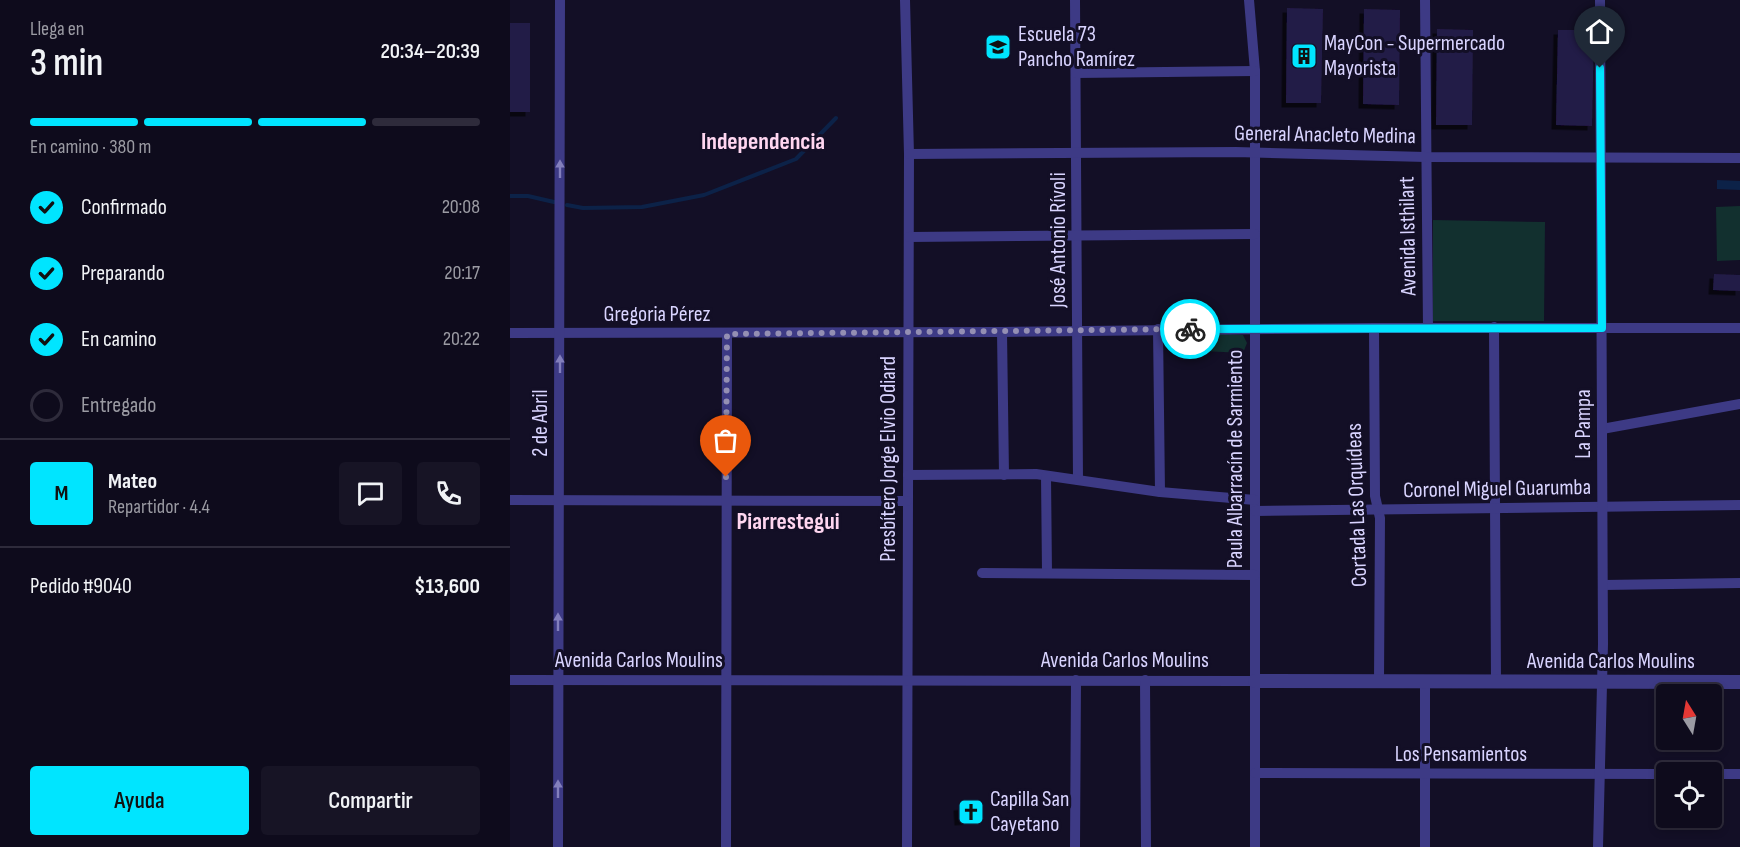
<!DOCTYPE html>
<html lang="es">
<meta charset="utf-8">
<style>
:root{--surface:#0e0b1c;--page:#171425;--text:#f1f3f6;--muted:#9b9ba3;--line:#2e2b3b;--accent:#00e5ff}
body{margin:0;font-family:"Sofia Sans Condensed",sans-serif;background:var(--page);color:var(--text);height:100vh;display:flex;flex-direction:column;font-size:22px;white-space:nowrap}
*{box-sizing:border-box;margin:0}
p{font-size:20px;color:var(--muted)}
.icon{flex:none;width:33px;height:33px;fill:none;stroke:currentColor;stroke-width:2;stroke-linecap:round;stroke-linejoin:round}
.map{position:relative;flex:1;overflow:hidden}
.drawer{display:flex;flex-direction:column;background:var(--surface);width:510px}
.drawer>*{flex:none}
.needle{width:39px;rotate:349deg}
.controls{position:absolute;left:1146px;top:684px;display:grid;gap:12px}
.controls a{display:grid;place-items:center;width:66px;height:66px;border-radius:6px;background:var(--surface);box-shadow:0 3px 9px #0003,0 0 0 2px var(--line);font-size:30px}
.pin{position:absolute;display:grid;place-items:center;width:51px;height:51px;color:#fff;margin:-62px -26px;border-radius:50% 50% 50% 0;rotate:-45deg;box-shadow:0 0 6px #0007}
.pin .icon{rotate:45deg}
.courier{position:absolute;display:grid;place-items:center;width:60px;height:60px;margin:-30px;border:4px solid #00e5ff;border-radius:50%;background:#fff;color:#222;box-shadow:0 2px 8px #0007}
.overview em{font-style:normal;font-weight:600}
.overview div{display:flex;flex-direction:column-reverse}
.overview{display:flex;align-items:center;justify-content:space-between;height:102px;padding:0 30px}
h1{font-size:39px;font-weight:600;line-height:45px}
.bar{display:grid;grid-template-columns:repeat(4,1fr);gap:9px 6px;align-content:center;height:72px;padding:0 30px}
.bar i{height:8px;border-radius:4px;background:var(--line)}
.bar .on{background:var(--accent)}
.bar p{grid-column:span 4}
.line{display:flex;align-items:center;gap:15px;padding:0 30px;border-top:2px solid var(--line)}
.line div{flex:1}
.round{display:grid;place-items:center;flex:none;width:63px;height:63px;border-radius:6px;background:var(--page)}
ol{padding:0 30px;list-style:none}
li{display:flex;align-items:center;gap:18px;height:66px}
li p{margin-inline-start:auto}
li .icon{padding:6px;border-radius:50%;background:var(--accent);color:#111;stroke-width:4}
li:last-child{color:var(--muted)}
li i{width:33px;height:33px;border:3px solid var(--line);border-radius:50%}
.action{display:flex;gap:12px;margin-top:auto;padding:12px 30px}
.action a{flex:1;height:69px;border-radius:6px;background:var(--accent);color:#111;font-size:24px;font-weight:600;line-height:69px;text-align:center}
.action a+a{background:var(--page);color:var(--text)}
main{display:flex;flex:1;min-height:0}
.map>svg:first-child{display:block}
</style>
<main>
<section class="drawer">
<div class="overview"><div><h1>3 min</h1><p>Llega en</p></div><em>20:34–20:39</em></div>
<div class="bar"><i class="on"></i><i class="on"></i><i class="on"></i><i></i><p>En camino · 380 m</p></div>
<ol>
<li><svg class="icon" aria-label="check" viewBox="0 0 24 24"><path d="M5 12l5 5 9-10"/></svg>Confirmado<p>20:08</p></li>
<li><svg class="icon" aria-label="check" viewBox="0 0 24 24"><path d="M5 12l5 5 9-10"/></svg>Preparando<p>20:17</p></li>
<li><svg class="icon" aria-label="check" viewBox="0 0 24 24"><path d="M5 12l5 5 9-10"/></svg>En camino<p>20:22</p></li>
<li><i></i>Entregado</li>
</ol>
<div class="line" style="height:108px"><b class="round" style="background:var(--accent);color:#111">M</b><div><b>Mateo</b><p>Repartidor · 4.4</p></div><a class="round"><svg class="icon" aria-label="chat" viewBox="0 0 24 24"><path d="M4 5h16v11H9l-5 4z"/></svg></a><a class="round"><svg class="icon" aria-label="phone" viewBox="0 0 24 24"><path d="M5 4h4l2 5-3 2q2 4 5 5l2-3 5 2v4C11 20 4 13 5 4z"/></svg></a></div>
<div class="line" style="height:78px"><div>Pedido #9040</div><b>$13,600</b></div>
<div class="action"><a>Ayuda</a><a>Compartir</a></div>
</section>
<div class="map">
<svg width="1230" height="847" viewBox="0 0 1230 847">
<defs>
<filter id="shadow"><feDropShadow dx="-4.5" dy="4.5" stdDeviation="0" flood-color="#0009"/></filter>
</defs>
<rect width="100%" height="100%" fill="#130f26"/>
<g fill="#12302f">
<polygon points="1230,206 1230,260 1207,261 1206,207"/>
<polygon points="923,220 1035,222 1034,321 923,321"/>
<polygon points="694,333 733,335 737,343 733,353 693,351"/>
</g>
<polygon fill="#0c2248" points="1207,180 1230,181 1230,190 1207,189"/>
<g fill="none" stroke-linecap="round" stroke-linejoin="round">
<g stroke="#0c2248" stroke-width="4">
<polyline points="0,196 18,196 44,202"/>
<polyline points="57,205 73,208 132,207 194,195 286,159 326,118"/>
</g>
</g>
<g fill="#241b47" filter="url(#shadow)">
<polygon points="777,8 813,9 811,103 776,103"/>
<polygon points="854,9 890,10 889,105 853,104"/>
<rect x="0" y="23" width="20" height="89"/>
<polygon points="927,29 963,30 962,125 926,125"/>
<polygon points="1048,30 1084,30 1082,126 1046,125"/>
<polygon points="1204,274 1230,275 1230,291 1203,290"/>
<polygon points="472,803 474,819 449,821 448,806"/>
</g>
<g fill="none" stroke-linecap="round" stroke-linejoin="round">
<g stroke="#3d3a85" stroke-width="10">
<polyline points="395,0 399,154 397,847"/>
<polyline points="565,0 568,480"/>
<polyline points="739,0 745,71 745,847"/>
<polyline points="915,0 918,328"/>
<polyline points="566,73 745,71"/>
<polyline points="399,154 726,152 916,157 1230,158"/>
<polyline points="399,237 745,234"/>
<polyline points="984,327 986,681"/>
<polyline points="864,328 865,496 870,518 869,680"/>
<polyline points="648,329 650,492"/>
<polyline points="492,332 494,475"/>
<polyline points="0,333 492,332 864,328 1230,328"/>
<polyline points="1092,429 1230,404"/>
<polyline points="398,475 526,474 650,492 745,500"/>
<polyline points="536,476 537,573"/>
<polyline points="0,500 397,501"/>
<polyline points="745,511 1230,505"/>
<polyline points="472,573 745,575"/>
<polyline points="1093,585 1230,583"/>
<polyline points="0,680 745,681"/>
<polyline points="635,680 636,847"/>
<polyline points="915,681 915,847"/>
<polyline points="745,773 1156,774"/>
<polyline points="1202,774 1230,774"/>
<polyline points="48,847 50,0"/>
<polyline points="216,847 217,334"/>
<polyline points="565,847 566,680"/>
<polyline points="1088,847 1093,644 1090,0"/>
</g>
<polyline stroke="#3d3a85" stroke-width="14" points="745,681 1230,682"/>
</g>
<defs><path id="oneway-solid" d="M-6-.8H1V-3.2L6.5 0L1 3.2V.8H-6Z" transform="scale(1.5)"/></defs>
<g fill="#837fbc">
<use href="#oneway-solid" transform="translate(50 169) rotate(-90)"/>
<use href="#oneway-solid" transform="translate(50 364) rotate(-90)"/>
<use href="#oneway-solid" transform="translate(48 622) rotate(-90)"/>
<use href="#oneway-solid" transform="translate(48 789) rotate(-90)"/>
</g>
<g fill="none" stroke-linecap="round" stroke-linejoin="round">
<polyline stroke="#948fb3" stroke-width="6" stroke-dasharray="0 10.8" points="216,477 217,334 680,329"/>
<polyline stroke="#00e5ff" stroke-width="8" points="680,329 1092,328 1090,68"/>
</g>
<defs>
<g id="school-square" transform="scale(1.35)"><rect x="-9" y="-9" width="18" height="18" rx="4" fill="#00e5ff" stroke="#130f26"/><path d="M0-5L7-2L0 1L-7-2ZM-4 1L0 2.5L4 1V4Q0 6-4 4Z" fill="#111"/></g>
<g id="building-square" transform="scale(1.35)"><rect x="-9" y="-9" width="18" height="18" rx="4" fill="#00e5ff" stroke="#130f26"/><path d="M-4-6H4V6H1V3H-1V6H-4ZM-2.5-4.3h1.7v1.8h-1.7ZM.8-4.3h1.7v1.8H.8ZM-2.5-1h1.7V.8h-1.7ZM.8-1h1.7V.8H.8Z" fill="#111"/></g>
<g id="church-square" transform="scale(1.35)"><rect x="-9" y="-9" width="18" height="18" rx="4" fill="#00e5ff" stroke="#130f26"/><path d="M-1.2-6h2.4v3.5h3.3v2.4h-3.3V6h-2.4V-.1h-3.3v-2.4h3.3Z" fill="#111"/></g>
</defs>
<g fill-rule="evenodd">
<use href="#school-square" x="488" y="47"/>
<use href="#building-square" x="794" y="56"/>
<use href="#church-square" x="461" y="812"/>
</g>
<g text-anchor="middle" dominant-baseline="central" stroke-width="6" stroke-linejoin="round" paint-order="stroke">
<g font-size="22" fill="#d9d4ff" stroke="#130f26" text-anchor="start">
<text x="508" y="34">Escuela 73<tspan x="508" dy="25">Pancho Ramírez</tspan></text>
<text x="814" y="43">MayCon - Supermercado<tspan x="814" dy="25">Mayorista</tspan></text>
<text x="480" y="799">Capilla San<tspan x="480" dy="25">Cayetano</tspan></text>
</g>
<g font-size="22" fill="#d9d4ff" stroke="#130f26">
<text transform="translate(815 135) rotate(1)">General Anacleto Medina</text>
<text transform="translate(898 236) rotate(-91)">Avenida Isthilart</text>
<text transform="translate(548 240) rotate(-90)">José Antonio Rívoli</text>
<text x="147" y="314">Gregoria Pérez</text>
<text transform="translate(30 423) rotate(-90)">2 de Abril</text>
<text transform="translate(1073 424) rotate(-90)">La Pampa</text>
<text transform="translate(378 459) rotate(-90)">Presbítero Jorge Elvio Odiard</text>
<text transform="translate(725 459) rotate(-90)">Paula Albarracín de Sarmiento</text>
<text transform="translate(987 489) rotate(-1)">Coronel Miguel Guarumba</text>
<text transform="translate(847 505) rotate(-92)">Cortada Las Orquídeas</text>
<text x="129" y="660">Avenida Carlos Moulins</text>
<text x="615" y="660">Avenida Carlos Moulins</text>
<text x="1101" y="661">Avenida Carlos Moulins</text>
<text x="951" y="754">Los Pensamientos</text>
</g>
<g font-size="24" font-weight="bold" fill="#ffd6f0" stroke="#130f26">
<text x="253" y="141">Independencia</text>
<text x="278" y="521">Piarrestegui</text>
</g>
</g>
</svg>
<div class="controls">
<a><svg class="needle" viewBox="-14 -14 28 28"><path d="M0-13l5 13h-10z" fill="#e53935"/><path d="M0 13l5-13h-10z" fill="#9b9ba3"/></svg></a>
<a><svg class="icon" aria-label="locate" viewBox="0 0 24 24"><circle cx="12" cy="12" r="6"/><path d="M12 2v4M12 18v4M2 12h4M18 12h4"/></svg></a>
</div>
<div class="pin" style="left:216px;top:477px;background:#ea580c"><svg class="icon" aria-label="bag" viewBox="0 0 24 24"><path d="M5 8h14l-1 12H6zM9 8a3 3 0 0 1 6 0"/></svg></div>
<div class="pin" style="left:1090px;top:68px;background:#1f2937"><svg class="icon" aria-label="home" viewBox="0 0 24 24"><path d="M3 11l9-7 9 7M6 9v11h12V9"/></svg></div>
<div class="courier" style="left:680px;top:329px"><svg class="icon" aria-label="bike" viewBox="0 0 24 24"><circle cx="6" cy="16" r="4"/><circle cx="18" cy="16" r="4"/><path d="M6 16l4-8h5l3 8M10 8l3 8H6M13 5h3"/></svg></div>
</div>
</main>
